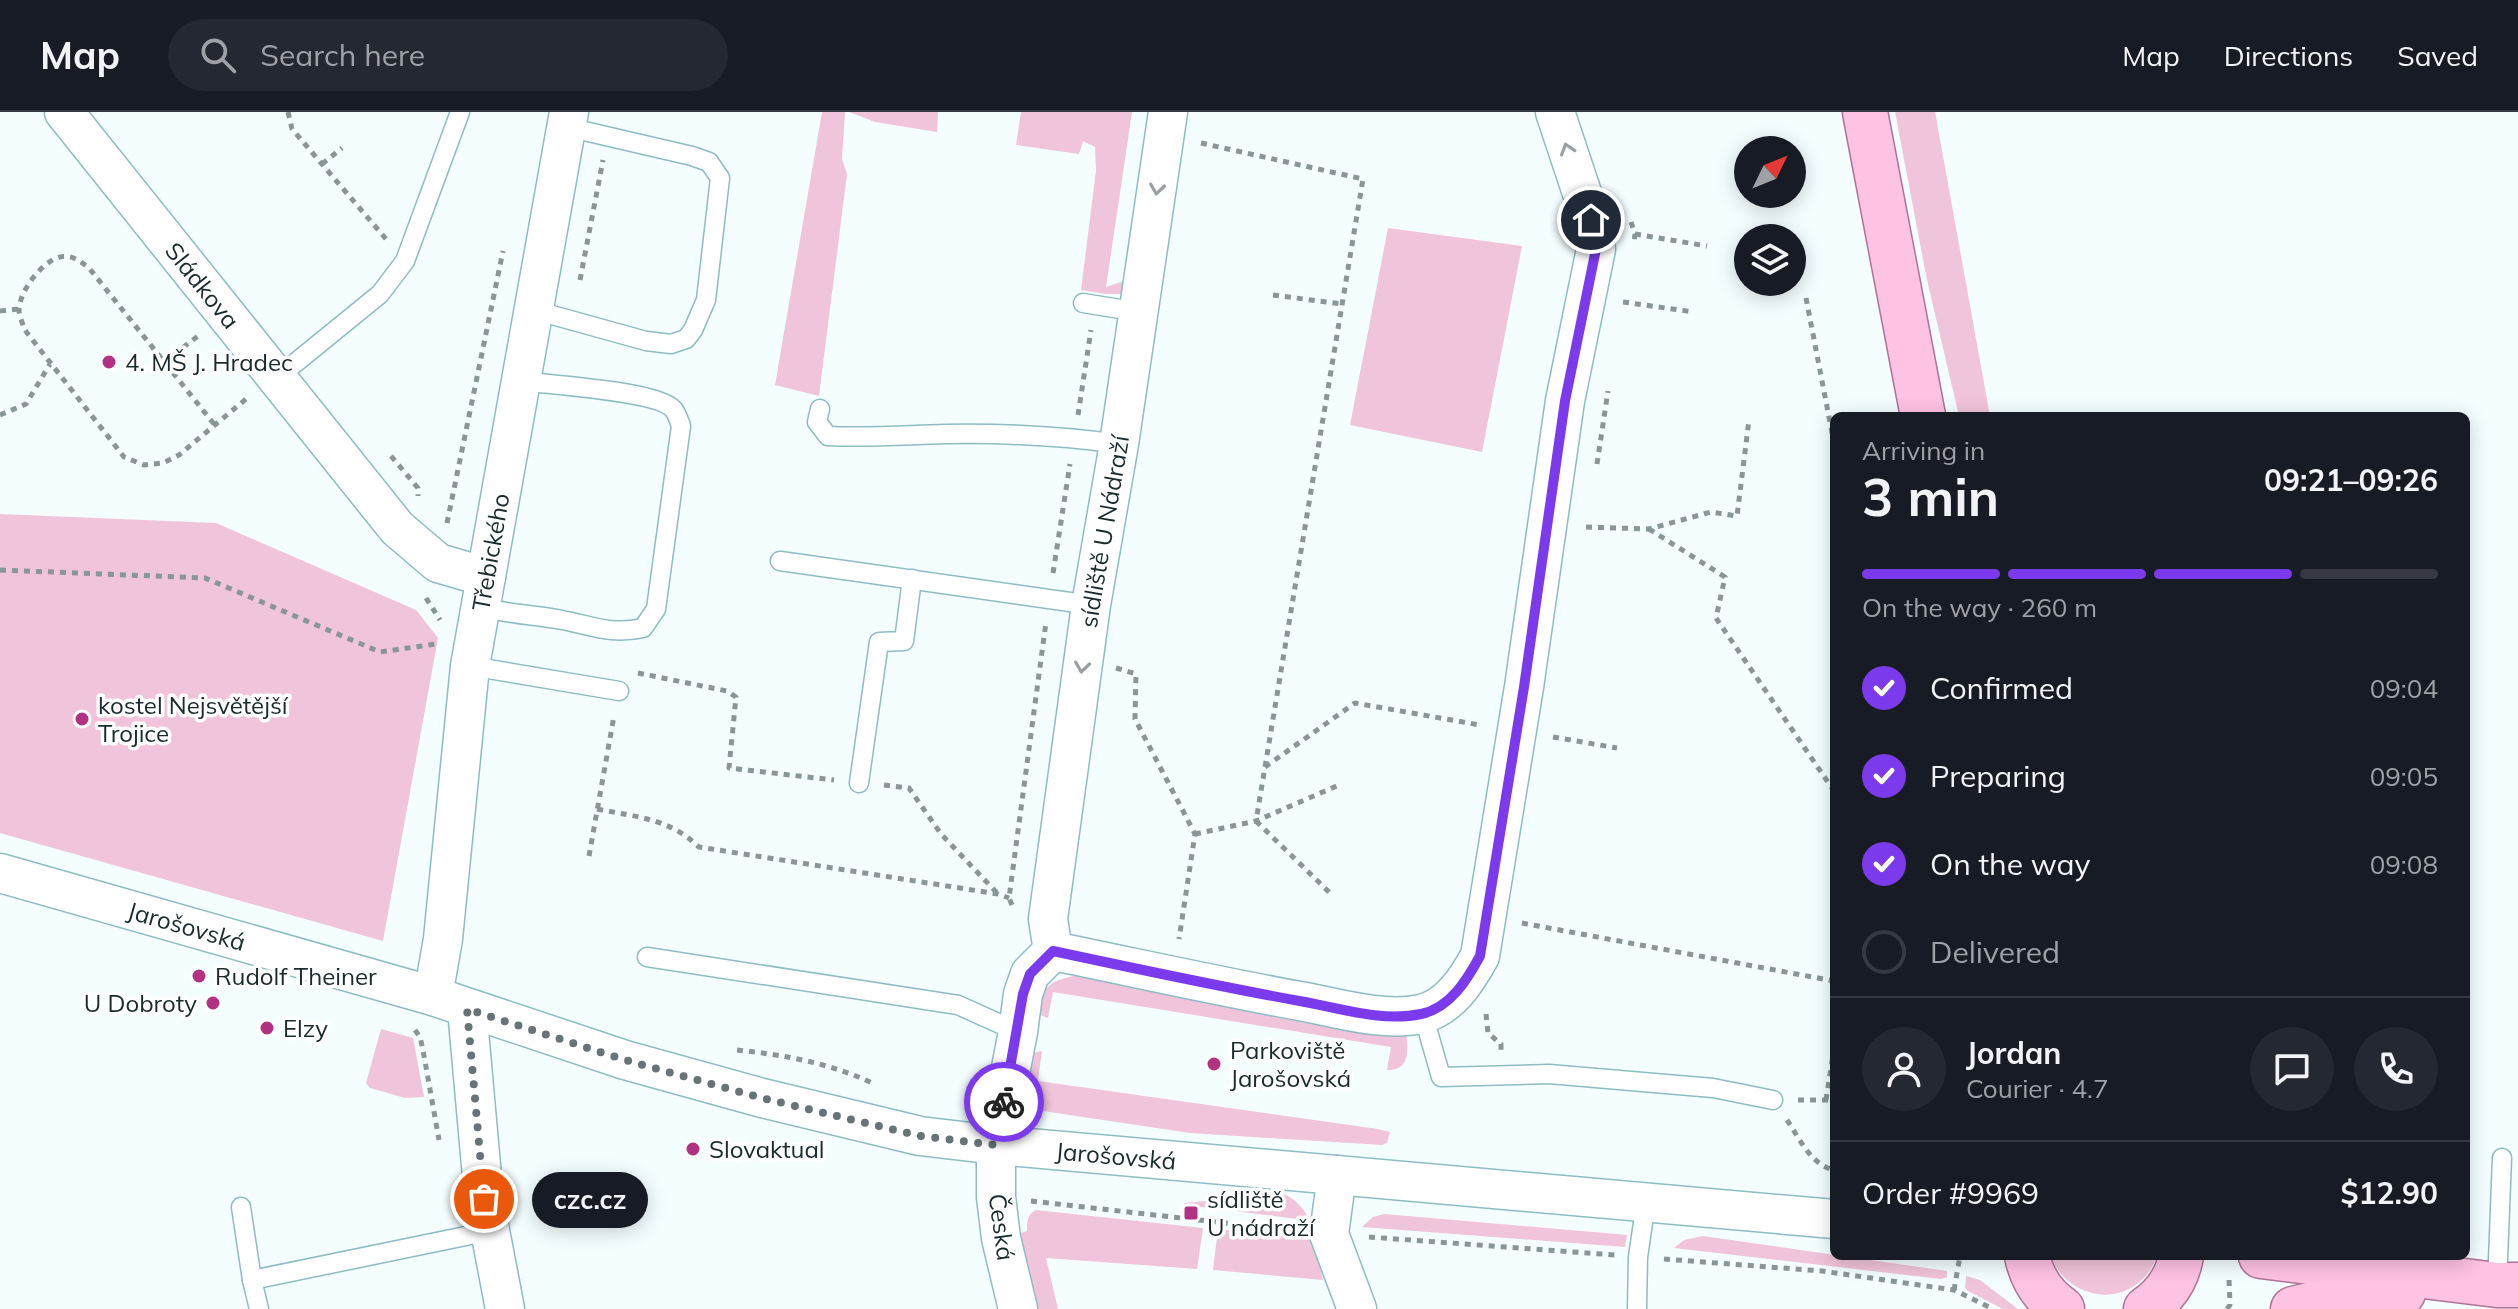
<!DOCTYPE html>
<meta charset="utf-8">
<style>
:root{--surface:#171b24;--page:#242831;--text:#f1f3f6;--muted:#9ea1a6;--line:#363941;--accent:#7c3aed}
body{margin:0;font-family:Mulish,sans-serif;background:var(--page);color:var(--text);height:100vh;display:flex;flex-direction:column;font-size:30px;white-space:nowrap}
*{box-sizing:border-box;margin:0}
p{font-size:26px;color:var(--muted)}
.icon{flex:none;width:44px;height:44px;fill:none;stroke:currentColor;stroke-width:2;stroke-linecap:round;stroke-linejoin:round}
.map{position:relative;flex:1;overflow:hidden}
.drawer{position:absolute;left:1830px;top:300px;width:640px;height:848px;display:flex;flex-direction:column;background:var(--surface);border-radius:12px;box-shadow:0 4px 20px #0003}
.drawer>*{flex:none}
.needle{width:52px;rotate:47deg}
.controls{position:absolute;left:1734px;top:24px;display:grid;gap:16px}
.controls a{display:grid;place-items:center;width:72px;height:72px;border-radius:50%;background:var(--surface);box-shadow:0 4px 20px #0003;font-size:40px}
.pin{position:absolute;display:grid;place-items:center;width:68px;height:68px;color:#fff;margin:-34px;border:4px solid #fff;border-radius:50%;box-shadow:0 2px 8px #0007}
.courier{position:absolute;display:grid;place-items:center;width:80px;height:80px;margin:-40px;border:6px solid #7c3aed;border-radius:50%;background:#fff;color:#222;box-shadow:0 2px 10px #0007}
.bubble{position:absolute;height:56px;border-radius:28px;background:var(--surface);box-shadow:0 4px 20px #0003;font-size:26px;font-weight:700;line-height:56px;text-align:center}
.overview em{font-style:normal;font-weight:700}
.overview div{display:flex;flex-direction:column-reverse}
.overview{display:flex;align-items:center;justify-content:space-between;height:136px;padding:0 32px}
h1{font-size:52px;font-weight:700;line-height:60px}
.bar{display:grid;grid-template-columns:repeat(4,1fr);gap:12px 8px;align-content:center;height:96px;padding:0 32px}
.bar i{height:10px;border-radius:6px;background:var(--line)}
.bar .selected{background:var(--accent)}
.bar p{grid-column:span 4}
.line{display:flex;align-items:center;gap:20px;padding:0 32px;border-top:2px solid var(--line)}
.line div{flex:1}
.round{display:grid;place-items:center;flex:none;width:84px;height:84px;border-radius:42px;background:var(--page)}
ol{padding:0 32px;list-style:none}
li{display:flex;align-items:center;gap:24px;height:88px}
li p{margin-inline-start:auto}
li .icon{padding:8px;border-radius:50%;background:var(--accent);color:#fff;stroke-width:4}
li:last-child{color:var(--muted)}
li i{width:44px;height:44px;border:4px solid var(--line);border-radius:50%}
header{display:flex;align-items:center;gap:48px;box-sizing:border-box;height:112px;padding:0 40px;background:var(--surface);border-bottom:2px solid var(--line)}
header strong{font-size:38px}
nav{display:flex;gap:44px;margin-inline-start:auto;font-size:28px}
.search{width:560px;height:72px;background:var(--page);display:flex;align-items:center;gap:20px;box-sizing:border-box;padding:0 28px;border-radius:44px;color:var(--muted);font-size:30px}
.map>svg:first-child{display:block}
</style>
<header>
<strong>Map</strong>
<div class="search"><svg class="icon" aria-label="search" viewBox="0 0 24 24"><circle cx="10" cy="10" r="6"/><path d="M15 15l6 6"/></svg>Search here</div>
<nav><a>Map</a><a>Directions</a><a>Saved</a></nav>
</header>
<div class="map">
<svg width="2518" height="1197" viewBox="0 0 2518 1197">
<rect width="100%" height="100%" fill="#f4fdff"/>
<g fill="#f0c4da">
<polygon points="822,0 845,0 842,47 847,62 819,284 775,273"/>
<polygon points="849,0 938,0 937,20 875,10"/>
<polygon points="1021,0 1132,0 1106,175 1136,165 1127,182 1106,182 1081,178 1096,59 1095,35 1083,29 1079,42 1016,33"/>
<polygon points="1895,0 1935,0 1990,304 1959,304 1927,168"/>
<polygon points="1388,116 1522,134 1482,340 1350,313"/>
<polygon points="0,402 216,411 416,498 438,526 383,829 0,721"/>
<path d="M1080 863 1406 919C1408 937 1411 958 1387 958L1391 935 1053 880 1048 906 1040 903 1037 897C1044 871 1055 867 1080 863Z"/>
<polygon points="381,917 413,926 424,985 405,986 370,976 366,971"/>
<polygon points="1042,939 1038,969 1378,1017 1390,1020 1387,1031 1382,1033 1190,1021 1043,999 1031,991 1022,973 1032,941"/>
<path d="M1269 1080C1288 1080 1300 1090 1309 1107L1306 1108 1185 1093 1184 1091 1237 1086Z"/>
<path d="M1036 1098 1203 1116 1197 1157 1046 1146 1058 1197H1037L1018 1122 1027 1119C1027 1109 1027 1103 1036 1098Z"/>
<polygon points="1384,1102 1627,1123 1625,1135 1362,1115 1373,1105"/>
<polygon points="1218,1117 1314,1128 1323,1168 1213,1158"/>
<polygon points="1703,1124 1947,1159 1947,1165 1941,1167 1674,1136 1684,1128"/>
<path d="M2050 1144H2157C2138 1197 2071 1194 2050 1144Z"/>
<polygon points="1966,1164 1980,1168 2018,1197 2003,1197 1968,1179 1965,1176"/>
</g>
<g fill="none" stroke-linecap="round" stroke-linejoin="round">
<g stroke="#8ebcc4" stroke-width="21">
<g id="lane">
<polyline points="1083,191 1139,200"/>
<polyline points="534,198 646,229 671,232 686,227 693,218 706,188 720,66 709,50 692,44 567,15"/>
<polyline points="278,265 380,182 405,149 460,0"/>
<path d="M820 297 817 310 828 324C868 326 906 323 946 322 1003 321 1062 324 1119 332"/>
<polyline points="780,449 1091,493"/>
<path d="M481 495C508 502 535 503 562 508 594 514 610 523 643 516L656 497 681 314C679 309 677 301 673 297 657 279 550 273 521 269"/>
<polyline points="470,554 619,579"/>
<polyline points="859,671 879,530 904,529 912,467"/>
<polyline points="647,845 958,893 1018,920"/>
<polyline points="1423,902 1441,965 1549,962 1713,976 1773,988"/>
<polyline points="241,1095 252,1168 259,1197"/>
<polyline points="252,1168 490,1119"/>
<polyline points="2497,1173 2502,1046"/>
<polyline points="1637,1197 1638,1145 1646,1090"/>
</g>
</g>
<g stroke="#8ebcc4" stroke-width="41">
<g id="street">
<path id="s1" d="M64 0 397 416 438 451 486 465"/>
<path id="s2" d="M0 761 433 884 625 948 762 986 920 1024 996 1033 1834 1107"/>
<path d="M1053 839C1137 856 1221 875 1305 890 1342 897 1384 910 1421 902 1449 896 1467 868 1480 844L1524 575 1565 289 1596 137 1591 108 1555 0"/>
<path id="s3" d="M1053 839 1048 807 1091 493 1119 332 1168 0"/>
<path id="s4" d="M433 884 443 827 470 554 569 0"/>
<polyline points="467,897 484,1087 505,1197"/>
<polyline points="1337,1063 1329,1122 1357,1197"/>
<polyline points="1018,1197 1001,1126 996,1085 996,1033 1018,920 1023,882 1030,862 1053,839"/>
</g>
</g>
<g stroke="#ae7397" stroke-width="47">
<g id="primary">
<polyline points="1865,0 1923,304"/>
<path d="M2027 1144C2032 1167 2043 1184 2062 1197"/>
<polyline points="2261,1144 2497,1173 2518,1173"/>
<path d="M2146 1197C2165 1184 2177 1167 2181 1144"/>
<polyline points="2293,1197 2339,1186 2403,1181"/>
</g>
</g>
<g stroke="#889698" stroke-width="5" stroke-dasharray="6 6" stroke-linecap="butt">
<polyline points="288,0 292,17 386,127"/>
<polyline points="1201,31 1363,67 1256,709"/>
<polyline points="322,52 342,36"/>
<polyline points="1631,110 1635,122 1634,131"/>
<polyline points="1635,122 1707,134"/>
<polyline points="580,168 603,48"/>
<polyline points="1273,183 1342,192"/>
<polyline points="1806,186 1834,331"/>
<polyline points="1623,190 1694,200"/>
<polyline points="0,199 19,197"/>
<polyline points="164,250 198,224"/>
<polyline points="0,303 26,292 50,252"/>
<polyline points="1078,303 1091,218"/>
<path d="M214 312 89 156C81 150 72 142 60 145 42 149 19 180 19 198 19 204 23 211 24 217L124 345 144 353 163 351 179 343 246 287"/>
<polyline points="391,344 418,376 418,384"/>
<polyline points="1597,352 1608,279"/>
<polyline points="447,411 503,139"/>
<polyline points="1586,415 1649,417 1711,400 1737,404 1749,308"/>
<polyline points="1649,417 1725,465 1716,506 1834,679"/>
<polyline points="0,458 205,466 380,540 436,532"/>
<polyline points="1053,461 1070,352"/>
<polyline points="426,486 440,508"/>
<polyline points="1116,556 1136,562 1135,607 1195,722 1179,827"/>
<polyline points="638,561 727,579 736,585 729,656 834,668"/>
<polyline points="1553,625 1617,636"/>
<polyline points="1265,655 1355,591 1480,613"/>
<polyline points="884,673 909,676 941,722 998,782"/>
<path d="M597 697C636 705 669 706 699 735L998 782 1009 786"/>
<polyline points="1256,709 1330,781"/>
<polyline points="1195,722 1256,709 1339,673"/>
<polyline points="589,744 614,604"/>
<polyline points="1012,793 1009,786 1046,510"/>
<polyline points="1522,811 1834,869"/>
<polyline points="1486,902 1488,921 1501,932 1501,939"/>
<polyline points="415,918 420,925 423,938 439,1028"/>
<path d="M737 938C784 943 831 951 874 972"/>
<polyline points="1798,988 1834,988"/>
<polyline points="1826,988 1834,937"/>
<path d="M1787 1008C1800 1027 1811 1053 1834 1058"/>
<polyline points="1031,1089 1296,1119"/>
<polyline points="1369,1125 1615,1143"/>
<polyline points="1664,1147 1822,1159 1954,1178 1993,1197"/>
<polyline points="1954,1178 1960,1144"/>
<polyline points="2227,1197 2230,1193 2229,1167"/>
</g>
<use href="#lane" stroke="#fff" stroke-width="18"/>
<use href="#street" stroke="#fff" stroke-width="38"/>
<use href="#primary" stroke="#fec2e3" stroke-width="44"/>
</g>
<defs><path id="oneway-chevron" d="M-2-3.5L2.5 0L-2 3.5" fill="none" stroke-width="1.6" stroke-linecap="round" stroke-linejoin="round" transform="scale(2)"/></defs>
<g stroke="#98a0a1">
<use href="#oneway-chevron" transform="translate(1567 37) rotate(-108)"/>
<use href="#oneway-chevron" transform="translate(1157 77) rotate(98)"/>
<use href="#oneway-chevron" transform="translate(1082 555) rotate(98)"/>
</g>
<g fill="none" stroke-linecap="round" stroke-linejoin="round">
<polyline stroke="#667477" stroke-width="8" stroke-dasharray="0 14.4" points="484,1087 467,897 625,948 762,986 920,1024 996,1033 1004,990"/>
<path stroke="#7c3aed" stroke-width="10" d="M1004 990 1023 882 1030 862 1053 839C1137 857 1221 875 1305 890 1342 897 1384 910 1421 902 1450 896 1467 868 1480 844L1524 575 1565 289 1596 137 1591 108"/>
</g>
<g fill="#b03280" stroke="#fff" stroke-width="3">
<circle cx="109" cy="250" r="8"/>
<circle cx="82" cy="607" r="8"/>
<circle cx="199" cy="864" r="8"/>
<circle cx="213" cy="891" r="8"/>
<circle cx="267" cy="916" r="8"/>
<circle cx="1214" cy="952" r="8"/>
<circle cx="693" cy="1037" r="8"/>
<rect x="1183" y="1093" width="16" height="16" rx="4"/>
</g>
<g text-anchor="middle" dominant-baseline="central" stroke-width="7" stroke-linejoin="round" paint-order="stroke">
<g font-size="24" fill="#192b2e" stroke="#fff">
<text stroke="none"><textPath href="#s1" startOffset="222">Sládkova</textPath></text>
<text stroke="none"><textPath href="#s3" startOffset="424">sídliště U Nádraží</textPath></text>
<text stroke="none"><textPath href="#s4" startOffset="448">Třebického</textPath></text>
<text stroke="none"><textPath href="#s2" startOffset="194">Jarošovská</textPath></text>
<text stroke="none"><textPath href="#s2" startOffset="1154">Jarošovská</textPath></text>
<text transform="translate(1002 1115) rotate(82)">Česká</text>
</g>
<g font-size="24" fill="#192b2e" stroke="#fff" text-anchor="start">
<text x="125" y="250">4. MŠ J. Hradec</text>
<text x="98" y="593">kostel Nejsvětější<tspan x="98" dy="28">Trojice</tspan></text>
<text x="215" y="864">Rudolf Theiner</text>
<text x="197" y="891" text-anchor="end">U Dobroty</text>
<text x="283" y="916">Elzy</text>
<text x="1230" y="938">Parkoviště<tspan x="1230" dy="28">Jarošovská</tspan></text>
<text x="709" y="1037">Slovaktual</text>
<text x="1207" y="1087">sídliště<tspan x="1207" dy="28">U nádraží</tspan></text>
</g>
</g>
</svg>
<div class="controls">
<a><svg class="needle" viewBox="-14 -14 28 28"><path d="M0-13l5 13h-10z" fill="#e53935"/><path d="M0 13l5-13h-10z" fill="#9ea1a6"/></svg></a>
<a><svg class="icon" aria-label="layers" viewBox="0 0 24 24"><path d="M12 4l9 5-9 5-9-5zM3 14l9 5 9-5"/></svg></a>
</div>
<div class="pin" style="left:484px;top:1087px;background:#ea580c"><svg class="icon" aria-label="bag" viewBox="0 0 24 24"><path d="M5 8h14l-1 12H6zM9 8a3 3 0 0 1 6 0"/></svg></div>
<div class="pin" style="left:1591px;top:108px;background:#1f2937"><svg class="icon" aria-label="home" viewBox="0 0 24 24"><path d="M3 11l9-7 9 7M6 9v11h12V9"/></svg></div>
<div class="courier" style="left:1004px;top:990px"><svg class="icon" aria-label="bike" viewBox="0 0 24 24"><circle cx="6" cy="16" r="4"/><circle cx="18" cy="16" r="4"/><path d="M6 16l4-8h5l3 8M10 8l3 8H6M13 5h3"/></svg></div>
<div class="bubble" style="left:532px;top:1060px;width:116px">czc.cz</div>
<section class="drawer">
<div class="overview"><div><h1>3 min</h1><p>Arriving in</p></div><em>09:21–09:26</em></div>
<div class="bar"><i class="selected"></i><i class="selected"></i><i class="selected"></i><i></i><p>On the way · 260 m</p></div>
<ol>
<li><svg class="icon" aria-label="check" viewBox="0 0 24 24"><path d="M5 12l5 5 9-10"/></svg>Confirmed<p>09:04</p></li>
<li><svg class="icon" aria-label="check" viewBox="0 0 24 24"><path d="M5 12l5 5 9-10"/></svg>Preparing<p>09:05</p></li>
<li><svg class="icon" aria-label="check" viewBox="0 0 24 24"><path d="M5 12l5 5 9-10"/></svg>On the way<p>09:08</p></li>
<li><i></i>Delivered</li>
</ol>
<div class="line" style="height:144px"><a class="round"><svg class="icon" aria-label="person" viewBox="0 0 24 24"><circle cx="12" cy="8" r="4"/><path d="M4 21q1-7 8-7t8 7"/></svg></a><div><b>Jordan</b><p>Courier · 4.7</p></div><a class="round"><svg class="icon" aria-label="chat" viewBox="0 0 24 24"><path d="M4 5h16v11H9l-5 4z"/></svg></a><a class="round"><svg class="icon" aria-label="phone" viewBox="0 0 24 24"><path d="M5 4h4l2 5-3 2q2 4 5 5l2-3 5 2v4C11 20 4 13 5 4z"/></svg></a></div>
<div class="line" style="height:104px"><div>Order #9969</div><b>$12.90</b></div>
</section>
</div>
